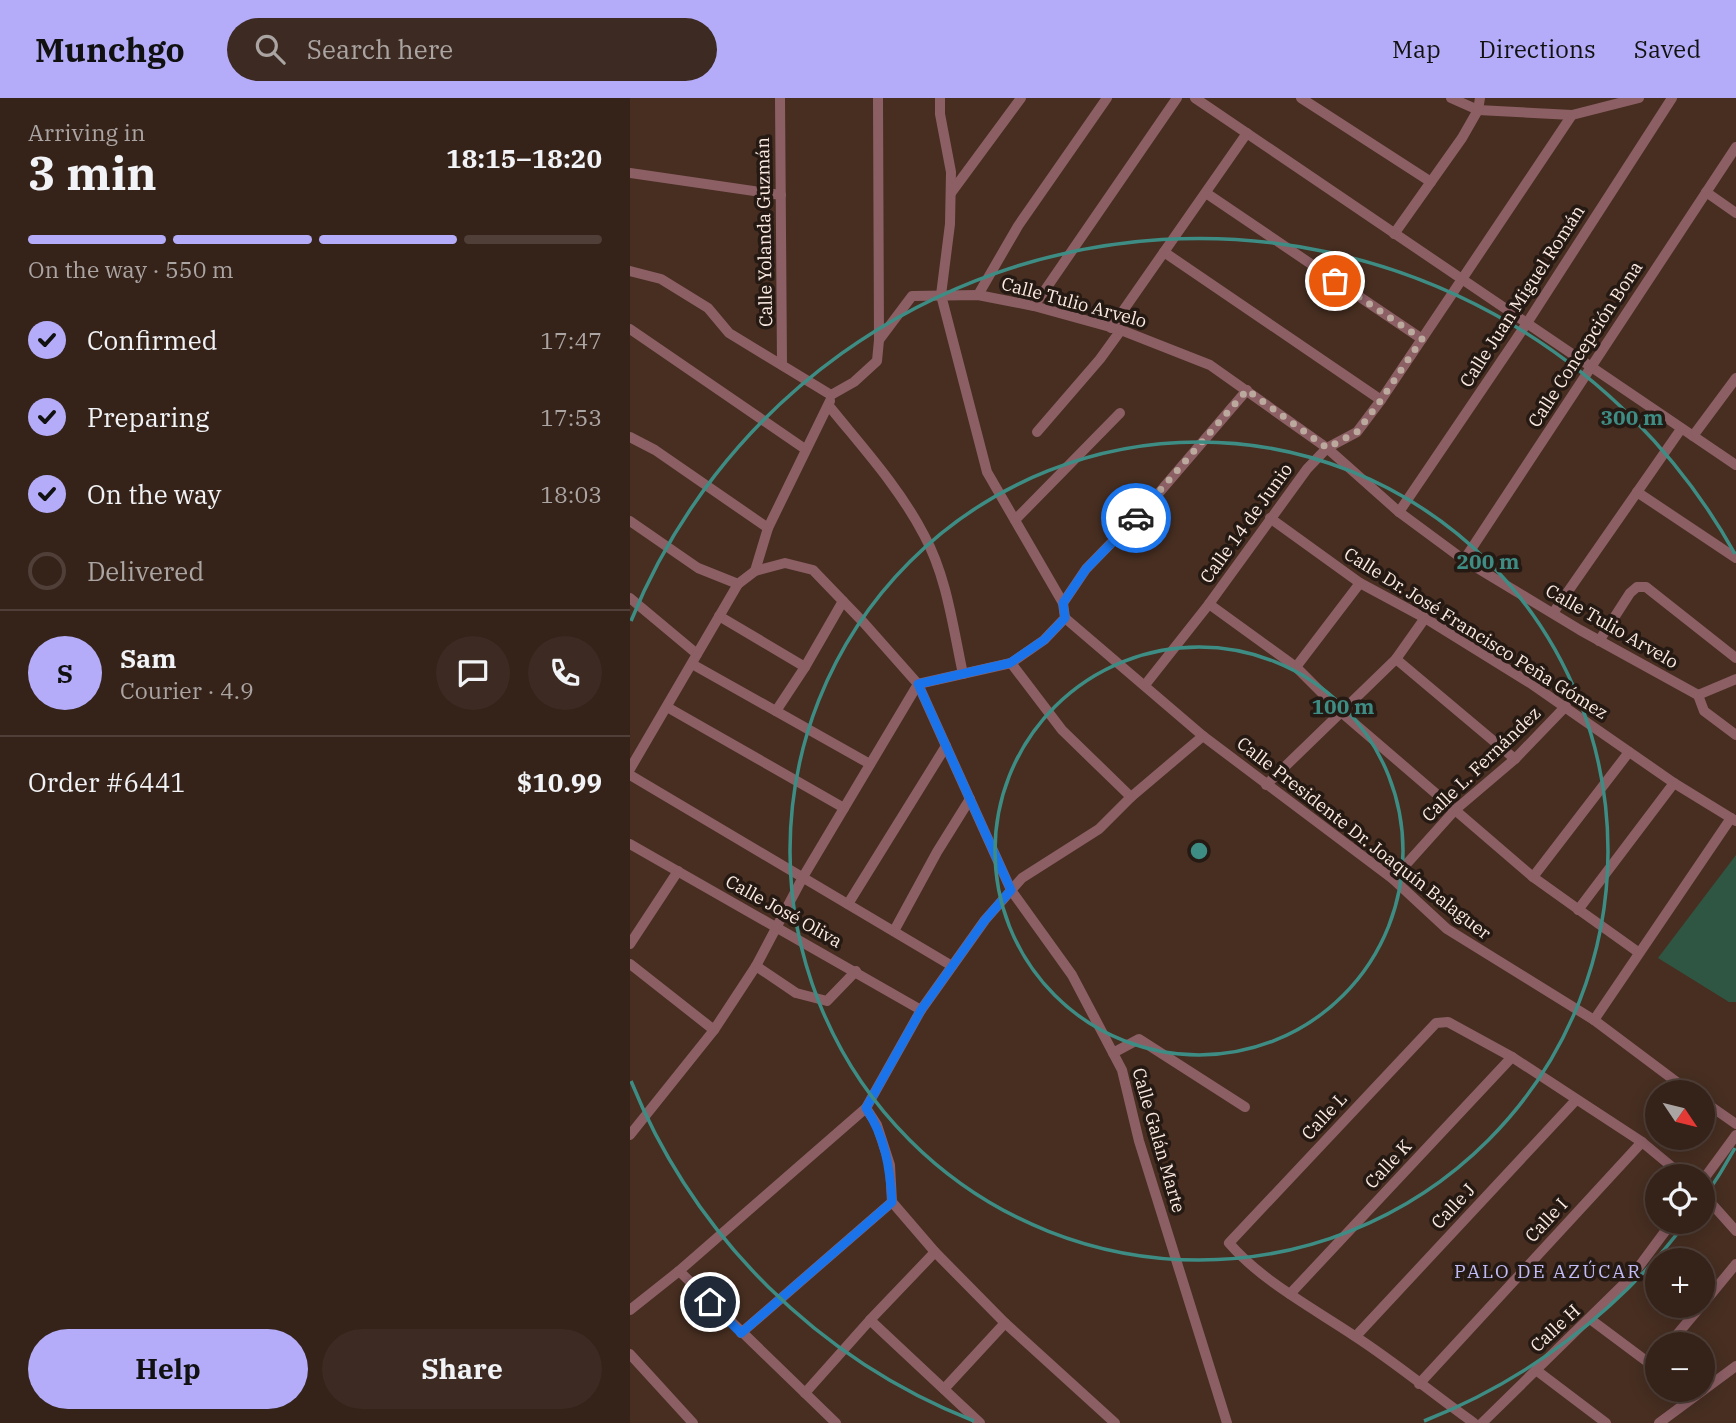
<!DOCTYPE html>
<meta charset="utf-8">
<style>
:root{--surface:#352219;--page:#3d2a22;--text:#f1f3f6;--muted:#aaa4a2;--line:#4f3f38;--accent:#b4acf9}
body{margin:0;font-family:"IBM Plex Serif",serif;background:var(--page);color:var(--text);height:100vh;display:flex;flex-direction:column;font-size:26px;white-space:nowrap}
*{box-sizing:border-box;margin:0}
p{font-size:23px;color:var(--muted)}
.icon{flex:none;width:38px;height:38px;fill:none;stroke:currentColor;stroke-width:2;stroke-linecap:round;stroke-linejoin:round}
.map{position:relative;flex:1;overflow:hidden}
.sheet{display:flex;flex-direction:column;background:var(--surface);width:630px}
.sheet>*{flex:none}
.needle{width:46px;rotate:125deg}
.tools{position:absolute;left:1015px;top:982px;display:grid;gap:14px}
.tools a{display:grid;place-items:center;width:70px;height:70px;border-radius:50%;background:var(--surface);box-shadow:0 4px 18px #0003,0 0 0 2px var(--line);font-size:35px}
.pin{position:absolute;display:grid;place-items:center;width:60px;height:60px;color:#fff;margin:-30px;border:4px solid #fff;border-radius:50%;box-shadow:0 2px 7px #0007}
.courier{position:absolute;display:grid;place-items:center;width:70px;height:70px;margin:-35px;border:5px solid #1a73e8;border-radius:50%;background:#fff;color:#222;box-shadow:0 2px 9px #0007}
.overview em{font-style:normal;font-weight:700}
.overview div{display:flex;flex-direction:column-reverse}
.overview{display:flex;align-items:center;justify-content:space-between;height:119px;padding:0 28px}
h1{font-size:46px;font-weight:700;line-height:52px}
.bar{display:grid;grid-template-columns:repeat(4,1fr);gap:10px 7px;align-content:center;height:84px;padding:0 28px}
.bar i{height:9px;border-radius:5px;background:var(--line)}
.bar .selected{background:var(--accent)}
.bar p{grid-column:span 4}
.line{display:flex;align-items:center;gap:18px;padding:0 28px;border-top:2px solid var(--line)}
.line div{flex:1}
.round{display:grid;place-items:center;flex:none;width:74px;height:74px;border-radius:37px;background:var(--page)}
ol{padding:0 28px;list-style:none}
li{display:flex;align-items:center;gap:21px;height:77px}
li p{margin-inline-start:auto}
li .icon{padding:7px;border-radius:50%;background:var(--accent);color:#111;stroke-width:4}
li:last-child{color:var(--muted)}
li i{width:38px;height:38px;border:4px solid var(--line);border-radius:50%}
.button{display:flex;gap:14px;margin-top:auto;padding:14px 28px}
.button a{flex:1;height:80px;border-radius:42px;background:var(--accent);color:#111;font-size:28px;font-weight:700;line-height:80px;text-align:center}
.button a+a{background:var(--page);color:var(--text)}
header{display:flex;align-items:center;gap:42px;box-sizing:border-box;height:98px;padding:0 35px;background:var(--accent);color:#111}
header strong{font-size:33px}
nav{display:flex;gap:38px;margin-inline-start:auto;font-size:24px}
.search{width:490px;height:63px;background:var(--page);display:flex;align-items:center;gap:18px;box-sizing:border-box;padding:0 24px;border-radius:38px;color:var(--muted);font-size:26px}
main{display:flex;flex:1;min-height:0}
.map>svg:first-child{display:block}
</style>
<header>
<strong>Munchgo</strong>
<div class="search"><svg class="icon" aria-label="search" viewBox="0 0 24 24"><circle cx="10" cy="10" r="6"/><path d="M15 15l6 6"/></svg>Search here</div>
<nav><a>Map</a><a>Directions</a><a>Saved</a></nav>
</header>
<main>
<section class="sheet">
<div class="overview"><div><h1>3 min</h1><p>Arriving in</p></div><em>18:15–18:20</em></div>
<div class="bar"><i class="selected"></i><i class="selected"></i><i class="selected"></i><i></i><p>On the way · 550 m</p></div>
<ol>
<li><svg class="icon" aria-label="check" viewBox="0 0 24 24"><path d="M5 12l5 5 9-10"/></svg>Confirmed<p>17:47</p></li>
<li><svg class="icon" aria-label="check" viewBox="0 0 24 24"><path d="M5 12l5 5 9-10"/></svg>Preparing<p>17:53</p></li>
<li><svg class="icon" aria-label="check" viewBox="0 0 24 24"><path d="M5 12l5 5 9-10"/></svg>On the way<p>18:03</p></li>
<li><i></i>Delivered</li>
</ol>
<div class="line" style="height:126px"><b class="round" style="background:var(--accent);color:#111">S</b><div><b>Sam</b><p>Courier · 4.9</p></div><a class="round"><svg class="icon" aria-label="chat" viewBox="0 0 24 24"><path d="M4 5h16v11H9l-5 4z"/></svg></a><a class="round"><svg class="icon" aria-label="phone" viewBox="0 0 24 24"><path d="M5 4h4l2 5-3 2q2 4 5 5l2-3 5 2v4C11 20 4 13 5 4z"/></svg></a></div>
<div class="line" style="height:91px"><div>Order #6441</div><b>$10.99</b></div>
<div class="button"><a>Help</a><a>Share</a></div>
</section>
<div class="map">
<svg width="1106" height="1325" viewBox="0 0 1106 1325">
<rect width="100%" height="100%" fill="#472e21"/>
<polygon fill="#2f5642" points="1106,757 1106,904 1099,904 1028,860"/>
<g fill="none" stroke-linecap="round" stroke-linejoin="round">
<g stroke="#8c5f65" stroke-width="10">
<polyline points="150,0 152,267"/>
<polyline points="310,0 310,16 321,74 320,126 311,197 357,374 433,505"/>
<polyline points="565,0 1106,367"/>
<polyline points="671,0 801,84"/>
<polyline points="821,0 848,12 942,17 1009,0"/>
<polyline points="0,75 151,97"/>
<polyline points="1076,94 1106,115"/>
<polyline points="321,95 391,0"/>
<polyline points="576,95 792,241"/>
<polyline points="764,136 832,40 848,12 850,0"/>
<polyline points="534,154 751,302"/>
<polyline points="0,173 31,181 78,210 99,235 201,297"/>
<polyline points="348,197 388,128 477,0"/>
<polyline points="404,208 547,0"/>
<polyline points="481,230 617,35"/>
<polyline points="0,231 175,351"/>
<polyline points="249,242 282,198 348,197 404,208 491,232 580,267 697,350 769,414 834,462 950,532 1068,597"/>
<polyline points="201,297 224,284 247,263 249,242 248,0"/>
<path d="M199 308C233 350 269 389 294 437 317 479 323 530 333 576"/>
<polyline points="407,334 470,261 491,232"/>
<polyline points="1063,338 1106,280"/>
<polyline points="0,339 25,352 138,430"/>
<polyline points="1007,394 1106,460"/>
<polyline points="769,414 897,225 1042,0"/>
<polyline points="640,420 730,485 795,520 900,585 1044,685 1106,723"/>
<polyline points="385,422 490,315"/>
<polyline points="0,423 68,470 108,486 125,473 155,465 183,472 234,525 288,586 381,792 442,877 492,972 509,1043 597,1325"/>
<polyline points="834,462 1106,49"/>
<polyline points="125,473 138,430 200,303"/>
<polyline points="0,500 67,556"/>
<polyline points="579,506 666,569 711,614 903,779 1008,854"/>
<polyline points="923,515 1051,331"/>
<polyline points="89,518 175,569"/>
<polyline points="435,520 573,638 763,781 817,831 964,922 1060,994"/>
<polyline points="969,543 1000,495 1007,489 1016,489 1106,560"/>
<polyline points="766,561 885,661"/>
<polyline points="381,565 432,632 501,699"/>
<polyline points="62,566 240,666"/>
<polyline points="666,569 730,485"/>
<polyline points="515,587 579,506 677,371 697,350 727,334 751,302 942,17"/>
<polyline points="1068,597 1074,613 1106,637"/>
<polyline points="1068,597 1106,581"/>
<polyline points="37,609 214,710"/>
<polyline points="146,613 175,569 213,503"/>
<polyline points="0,671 108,486"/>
<polyline points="0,677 322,868"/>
<polyline points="636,687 766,561 795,520"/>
<polyline points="0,746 291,912"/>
<polyline points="903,779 999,654"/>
<polyline points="763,781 825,712 885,661 936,608"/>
<polyline points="218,806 316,648"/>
<polyline points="948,812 1044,685"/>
<polyline points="264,833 307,754 340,701"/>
<polyline points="0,846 48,773"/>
<polyline points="0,866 84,932"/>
<polyline points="126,868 166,895 197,903 226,873"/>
<polyline points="964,922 1101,720"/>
<polyline points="483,955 509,941 615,1009"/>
<polyline points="1073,1003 1106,1026"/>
<polyline points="236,1010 247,1027 260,1067 262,1104 305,1154 375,1225 485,1325"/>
<polyline points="0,1037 84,932 126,868 173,779 288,586 381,565 414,542 435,520 433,505 456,471 522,403 617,292"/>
<polyline points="1073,1082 1106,1037"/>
<polyline points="1073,1096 1106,1133"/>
<polyline points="49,1173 206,1325"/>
<polyline points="660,1196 882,959"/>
<polyline points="1073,1206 1106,1166"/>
<polyline points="0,1212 49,1173 236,1010 291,912 355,822 392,780 469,731 501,699 573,638"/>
<polyline points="960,1221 1027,1271"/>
<polyline points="240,1222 350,1325"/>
<polyline points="111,1235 262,1104"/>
<polyline points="726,1238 946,1002"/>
<polyline points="1039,1246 1071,1208"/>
<polyline points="0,1256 63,1325"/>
<polyline points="906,1272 976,1325"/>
<polyline points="789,1286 1012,1044"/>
<polyline points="314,1291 375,1225"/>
<polyline points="175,1295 240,1222 305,1154"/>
<path d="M844 1325C803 1296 765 1264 723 1237 681 1209 632 1183 599 1145L806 925 818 924 882 959 1012 1044 1053 1078"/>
<polyline points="852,1325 1002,1178 1042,1124"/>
<polyline points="1029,1325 1106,1268"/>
</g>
</g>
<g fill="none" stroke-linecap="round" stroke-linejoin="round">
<polyline stroke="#bca99e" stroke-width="7" stroke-dasharray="0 12.6" points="506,420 617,292 697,350 727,334 751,302 792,241 705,183"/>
<path stroke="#1a73e8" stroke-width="9" d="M80 1204 111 1235 262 1104C260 1069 255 1039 236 1010L291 912 355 822 381 792 288 586 380 565 414 542 435 520 433 505 456 471 506 420"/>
</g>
<g fill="none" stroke="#3e8d85" stroke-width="3.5">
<circle cx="569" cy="753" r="204"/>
<circle cx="569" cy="753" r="409"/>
<path d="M1105 1050A613 613 0 0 1 1074 1100M1055 1126A613 613 0 0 1 794 1323M344 1323A613 613 0 0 1 1 983M1 523A613 613 0 0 1 1105 456"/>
</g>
<g text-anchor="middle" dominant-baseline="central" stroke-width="7" stroke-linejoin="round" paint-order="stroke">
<g font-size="18" fill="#fbebe2" stroke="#251913">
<text transform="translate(134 134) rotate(-91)">Calle Yolanda Guzmán</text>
<text transform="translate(892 198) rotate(-57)">Calle Juan Miguel Román</text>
<text transform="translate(444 204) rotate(15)">Calle Tulio Arvelo</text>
<text transform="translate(955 246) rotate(-57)">Calle Concepción Bona</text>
<text transform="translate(616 425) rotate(-54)">Calle 14 de Junio</text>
<text transform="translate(982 528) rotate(30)">Calle Tulio Arvelo</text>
<text transform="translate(846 535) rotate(32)">Calle Dr. José Francisco Peña Gómez</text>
<text transform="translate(851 666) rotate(-44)">Calle L. Fernández</text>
<text transform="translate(734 740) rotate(38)">Calle Presidente Dr. Joaquín Balaguer</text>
<text transform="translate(154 813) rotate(29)">Calle José Oliva</text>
<text transform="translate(694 1018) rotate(-47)">Calle L</text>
<text transform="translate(529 1042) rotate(74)">Calle Galán Marte</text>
<text transform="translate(758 1066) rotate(-47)">Calle K</text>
<text transform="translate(823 1108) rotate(-47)">Calle J</text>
<text transform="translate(916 1122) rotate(-47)">Calle I</text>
<text transform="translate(925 1230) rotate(-43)">Calle H</text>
</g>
<g font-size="19" letter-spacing="2" fill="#c1bcf6" stroke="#251913">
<text x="918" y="1173">PALO DE AZÚCAR</text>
</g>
</g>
<circle cx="569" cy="753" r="10" fill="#3e8d85" stroke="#251913" stroke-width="3.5"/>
<g font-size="21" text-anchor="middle" font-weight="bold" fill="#3e8d85" stroke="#251913" stroke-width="7" stroke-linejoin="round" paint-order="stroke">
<text x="1002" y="327">300 m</text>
<text x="858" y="471">200 m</text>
<text x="713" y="616">100 m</text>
</g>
</svg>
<div class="tools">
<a><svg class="needle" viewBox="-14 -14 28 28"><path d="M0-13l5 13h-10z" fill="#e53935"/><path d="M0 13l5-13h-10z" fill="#aaa4a2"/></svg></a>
<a><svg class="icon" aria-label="locate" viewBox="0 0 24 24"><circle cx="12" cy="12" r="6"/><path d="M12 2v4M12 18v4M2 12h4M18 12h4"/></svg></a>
<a>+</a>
<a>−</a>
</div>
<div class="pin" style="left:705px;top:183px;background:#ea580c"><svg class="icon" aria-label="bag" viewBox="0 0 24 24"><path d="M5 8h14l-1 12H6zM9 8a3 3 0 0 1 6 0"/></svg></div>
<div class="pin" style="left:80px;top:1204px;background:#1f2937"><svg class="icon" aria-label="home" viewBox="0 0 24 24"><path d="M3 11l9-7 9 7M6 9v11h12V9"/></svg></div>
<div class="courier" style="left:506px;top:420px"><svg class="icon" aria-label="car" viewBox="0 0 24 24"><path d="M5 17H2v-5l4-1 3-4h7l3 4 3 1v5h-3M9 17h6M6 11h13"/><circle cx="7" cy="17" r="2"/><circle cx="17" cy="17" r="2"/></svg></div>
</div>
</main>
